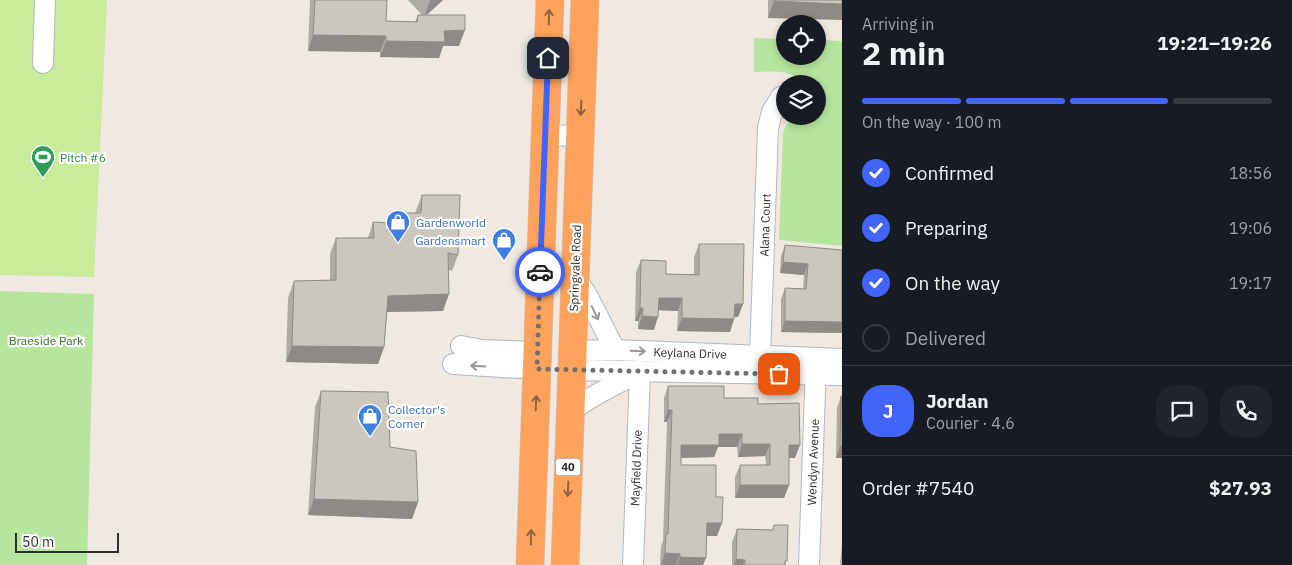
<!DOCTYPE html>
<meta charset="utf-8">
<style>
:root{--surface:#171b24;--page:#20242c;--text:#f1f3f6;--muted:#9ea1a6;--line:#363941;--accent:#4264fb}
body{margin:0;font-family:"IBM Plex Sans",sans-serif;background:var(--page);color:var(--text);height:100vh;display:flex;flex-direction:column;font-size:19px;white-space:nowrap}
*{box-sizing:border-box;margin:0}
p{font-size:16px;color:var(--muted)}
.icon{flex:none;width:28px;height:28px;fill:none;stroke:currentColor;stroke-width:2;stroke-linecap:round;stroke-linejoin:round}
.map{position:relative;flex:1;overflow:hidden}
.side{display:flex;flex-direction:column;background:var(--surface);width:450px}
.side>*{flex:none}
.fabs{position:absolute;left:776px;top:15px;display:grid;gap:10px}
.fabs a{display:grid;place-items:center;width:50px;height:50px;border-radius:50%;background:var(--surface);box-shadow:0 2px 8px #0003;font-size:25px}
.scale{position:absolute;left:15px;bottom:12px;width:104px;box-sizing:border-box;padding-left:5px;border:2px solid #2e2e2e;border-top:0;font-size:14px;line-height:18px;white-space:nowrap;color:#2e2e2e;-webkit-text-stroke:4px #fff;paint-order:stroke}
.pin{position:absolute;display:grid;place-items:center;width:42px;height:42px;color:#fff;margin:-21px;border-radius:10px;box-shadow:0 2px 8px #0006}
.courier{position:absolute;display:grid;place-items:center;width:50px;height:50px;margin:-25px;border:4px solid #4264fb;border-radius:50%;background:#fff;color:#222;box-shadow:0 1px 6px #0007}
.head em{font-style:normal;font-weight:700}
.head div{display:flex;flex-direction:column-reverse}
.head{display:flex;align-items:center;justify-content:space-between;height:85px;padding:0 20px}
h1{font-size:32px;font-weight:700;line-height:38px}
.bar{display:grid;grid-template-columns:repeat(4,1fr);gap:8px 5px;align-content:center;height:60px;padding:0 20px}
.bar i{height:6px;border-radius:4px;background:var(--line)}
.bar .selected{background:var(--accent)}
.bar p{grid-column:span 4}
.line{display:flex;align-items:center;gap:12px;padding:0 20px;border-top:1px solid var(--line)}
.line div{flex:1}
.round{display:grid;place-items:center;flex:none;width:52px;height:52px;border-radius:20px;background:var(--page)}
ol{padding:0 20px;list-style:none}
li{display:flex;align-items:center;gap:15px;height:55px}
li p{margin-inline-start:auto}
li .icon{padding:5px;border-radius:50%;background:var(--accent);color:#fff;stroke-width:4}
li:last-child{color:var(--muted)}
li i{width:28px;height:28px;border:2px solid var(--line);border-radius:50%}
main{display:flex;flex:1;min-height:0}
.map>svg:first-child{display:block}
</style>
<main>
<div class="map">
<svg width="842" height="565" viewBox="0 0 842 565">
<rect width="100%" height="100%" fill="#efe9e1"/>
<g fill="#b6e59e">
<path d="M754 38 785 39V56H818V40L842 41V246L779 240 783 132C790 115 802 116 818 116V84H802C792 68 770 72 754 72Z"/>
<polygon points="0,291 94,294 87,565 0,565"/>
</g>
<polygon fill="#c9ec9a" points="0,0 107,0 94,277 0,275"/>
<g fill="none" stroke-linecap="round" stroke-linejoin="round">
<g stroke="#b4b7c1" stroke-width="22">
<g id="minor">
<polyline points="43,63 45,0"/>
<polyline points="545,135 579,136"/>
<polyline points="575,276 588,297 615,350"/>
<polyline points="461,346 482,350 537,352"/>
<polyline points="572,351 615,350 842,359"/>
<polyline points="760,356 768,128 772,112 781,97"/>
<polyline points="453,364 537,369"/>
<polyline points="571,370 842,375"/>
<path d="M571 411C592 395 616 385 640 371"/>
<polyline points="633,565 640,371"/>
<polyline points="809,565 816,362"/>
</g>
</g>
<g stroke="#c9c9c9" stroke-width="29">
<g id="highway">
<polyline points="530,565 550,0"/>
<polyline points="565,565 585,0"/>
</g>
</g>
<use href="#minor" stroke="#fff" stroke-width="20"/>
<use href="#highway" stroke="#ffa35c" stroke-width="28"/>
</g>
<g fill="#afaba4">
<polygon points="310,0 387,0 386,21 415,22 418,15 422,15 408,0 443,0 427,15 459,46 443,46 439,58 380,57 380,52 308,51"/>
<polygon points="768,0 842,0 768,18"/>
<polygon points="422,195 458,255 452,271 449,270 443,311 387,312 384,347 378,364 286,362 288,298 294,281 330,280 330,254 336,238 368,238 373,222 388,223 392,213 415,213"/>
<polygon points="699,244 743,304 738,317 734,317 730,332 677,331 678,311 659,310 654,330 638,329 638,321 635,321 636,272 641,260 666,274 694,274 694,257"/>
<polygon points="785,245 842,250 842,333 781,332 781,299 785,288 803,289 804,275 780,273 781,256"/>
<polygon points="668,386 724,398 758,404 795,458 789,458 789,485 784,498 735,498 735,477 740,465 766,465 765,456 738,457 737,447 718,447 714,457 681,458 681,465 716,497 717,536 707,536 703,565 660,565 661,546 663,541 667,422 664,422 664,398"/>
<polygon points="321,391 390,447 418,502 412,519 308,515 315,407"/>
<polygon points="841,396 842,396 842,458 836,458 837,408"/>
<polygon points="774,525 786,565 732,565 732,542 737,529 772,530"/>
<polygon points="842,543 842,565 840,565"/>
</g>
<g fill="#8e8b86">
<polygon points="431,0 443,0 424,17 430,1"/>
<polygon points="774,1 842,4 842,20 768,18"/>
<polygon points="465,30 459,46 443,46 439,58 380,57 386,41 444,31"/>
<polygon points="313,35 386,36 380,52 308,51"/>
<polygon points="783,262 808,264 804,275 780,273"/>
<polygon points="449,294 443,311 382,312 388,296"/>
<polygon points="659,298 682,298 678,311 654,310"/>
<polygon points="735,304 743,304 738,317 730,316"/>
<polygon points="640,308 643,308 638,321 635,321"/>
<polygon points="642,316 658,317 654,330 638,329"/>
<polygon points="682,318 734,319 730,332 677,331"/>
<polygon points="785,321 842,322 842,333 781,332"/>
<polygon points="292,346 384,347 378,364 286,362"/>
<polygon points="668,410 672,410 667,422 664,422"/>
<polygon points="719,434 742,434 737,447 718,447 714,457 677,458 681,445"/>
<polygon points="742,444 770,444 765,456 738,457"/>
<polygon points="789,445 800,445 795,458 784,458"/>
<polygon points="840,446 842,446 842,458 836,458"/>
<polygon points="740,485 789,485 784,498 735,498"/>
<polygon points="314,499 418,502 412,519 308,515"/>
<polygon points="707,523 722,523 717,536 703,536"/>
<polygon points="665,553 680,554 676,565 661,565"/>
<polygon points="680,557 706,558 703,565 677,565"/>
<polygon points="736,559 745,560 743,565 734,565"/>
</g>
<g fill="#cbc7bf" stroke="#8e8b86">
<polygon points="315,0 387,0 386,21 417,22 418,15 465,15 465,30 444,31 445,42 386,41 386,36 313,35"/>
<polygon points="774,0 842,0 842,4 774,1"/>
<polygon points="422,195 460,195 458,255 448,253 449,294 388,296 384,347 292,346 294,281 336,280 336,238 374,238 373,222 392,223 392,213 421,213"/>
<polygon points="699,244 744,244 743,304 735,304 734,319 682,318 682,298 659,298 658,317 642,316 643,308 640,308 641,260 666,261 666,274 699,275"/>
<polygon points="785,245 842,250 842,322 785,321 785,288 806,289 808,264 783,262"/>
<polygon points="668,386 724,386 724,398 758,398 758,404 799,403 800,445 789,445 789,485 740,485 740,465 770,465 770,444 742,444 742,434 719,434 719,445 681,445 681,465 716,465 716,497 723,497 722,523 707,523 706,558 680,557 680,554 665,553 666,534 668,534 672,410 668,410"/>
<polygon points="321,391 388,392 390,447 416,451 418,502 314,499"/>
<polygon points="841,396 842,396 842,446 840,446"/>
<polygon points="774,525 788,525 787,561 785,561 785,565 745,565 745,560 736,559 737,529 773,530"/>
</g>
<defs><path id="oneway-shaft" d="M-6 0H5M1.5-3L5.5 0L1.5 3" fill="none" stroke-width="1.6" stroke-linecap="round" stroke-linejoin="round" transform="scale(1.25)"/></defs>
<g stroke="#8c6343">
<use href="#oneway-shaft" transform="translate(549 17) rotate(-88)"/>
<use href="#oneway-shaft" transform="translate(581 108) rotate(92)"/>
<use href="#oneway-shaft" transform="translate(536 403) rotate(-88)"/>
<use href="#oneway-shaft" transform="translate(568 489) rotate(92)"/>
<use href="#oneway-shaft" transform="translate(531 537) rotate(-89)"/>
</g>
<g stroke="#969696">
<use href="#oneway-shaft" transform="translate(595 313) rotate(64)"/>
<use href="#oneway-shaft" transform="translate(638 351) rotate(2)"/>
<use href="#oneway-shaft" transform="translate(478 366) rotate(-177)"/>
</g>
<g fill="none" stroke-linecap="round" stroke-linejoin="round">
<polyline stroke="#726f6d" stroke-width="5" stroke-dasharray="0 9" points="540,272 537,369 779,374"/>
<polyline stroke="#4264fb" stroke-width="6" points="540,272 548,58"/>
</g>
<defs>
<g id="stadium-pin" transform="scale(1.25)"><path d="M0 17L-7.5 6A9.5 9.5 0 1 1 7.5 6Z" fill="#2e9e5b" stroke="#fff"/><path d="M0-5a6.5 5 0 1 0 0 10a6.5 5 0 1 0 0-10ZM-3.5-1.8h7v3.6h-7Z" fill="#fff"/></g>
<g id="shop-pin" transform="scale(1.25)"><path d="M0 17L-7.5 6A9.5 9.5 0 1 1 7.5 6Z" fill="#3f7fe0" stroke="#fff"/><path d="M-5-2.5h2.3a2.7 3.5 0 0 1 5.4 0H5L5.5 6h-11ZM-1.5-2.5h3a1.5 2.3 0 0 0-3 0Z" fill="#fff"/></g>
</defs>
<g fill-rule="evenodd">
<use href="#stadium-pin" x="43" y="157"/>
<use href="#shop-pin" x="398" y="222"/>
<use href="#shop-pin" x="504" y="240"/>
<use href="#shop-pin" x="370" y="416"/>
</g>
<g text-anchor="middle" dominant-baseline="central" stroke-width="4.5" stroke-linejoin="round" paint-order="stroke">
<rect fill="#fff" stroke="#6d6d6d" stroke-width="1" x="555.5" y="458.5" width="25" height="17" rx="4"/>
<g font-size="11" font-weight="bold" fill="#2e2e2e">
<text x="568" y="467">40</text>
</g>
<g font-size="12" fill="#27864d" stroke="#fff" text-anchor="start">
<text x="60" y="157">Pitch #6</text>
</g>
<g font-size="12" fill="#366cbe" stroke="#fff" text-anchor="start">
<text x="416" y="222">Gardenworld</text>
<text x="486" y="240" text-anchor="end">Gardensmart</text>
<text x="388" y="409">Collector's<tspan x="388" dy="14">Corner</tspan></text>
</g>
<g font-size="12" fill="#2e2e2e" stroke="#fff">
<text transform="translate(765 225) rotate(-88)">Alana Court</text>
<text transform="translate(575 268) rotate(-88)">Springvale Road</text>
<text transform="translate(690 353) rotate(2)">Keylana Drive</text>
<text transform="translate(813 462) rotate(-88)">Wendyn Avenue</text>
<text transform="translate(636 468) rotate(-88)">Mayfield Drive</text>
</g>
<g font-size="12" fill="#2c6e1b" stroke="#fff">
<text x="46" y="340">Braeside Park</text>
</g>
</g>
</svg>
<div class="fabs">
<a><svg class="icon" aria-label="locate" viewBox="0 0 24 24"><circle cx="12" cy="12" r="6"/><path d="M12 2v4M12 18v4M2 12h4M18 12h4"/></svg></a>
<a><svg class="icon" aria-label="layers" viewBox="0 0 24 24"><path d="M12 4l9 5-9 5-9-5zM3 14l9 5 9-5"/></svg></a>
</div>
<div class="scale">50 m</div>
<div class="pin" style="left:779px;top:374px;background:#ea580c"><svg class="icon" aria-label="bag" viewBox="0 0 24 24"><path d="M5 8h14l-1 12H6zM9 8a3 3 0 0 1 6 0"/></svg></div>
<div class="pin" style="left:548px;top:58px;background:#1f2937"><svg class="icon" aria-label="home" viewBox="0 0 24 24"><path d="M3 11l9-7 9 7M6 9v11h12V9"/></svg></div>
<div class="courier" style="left:540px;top:272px"><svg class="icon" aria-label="car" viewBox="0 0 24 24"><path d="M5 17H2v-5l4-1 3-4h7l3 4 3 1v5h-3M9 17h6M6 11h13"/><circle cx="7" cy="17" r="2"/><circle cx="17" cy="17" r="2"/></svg></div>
</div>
<section class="side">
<div class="head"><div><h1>2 min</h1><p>Arriving in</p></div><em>19:21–19:26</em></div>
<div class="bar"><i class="selected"></i><i class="selected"></i><i class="selected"></i><i></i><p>On the way · 100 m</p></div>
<ol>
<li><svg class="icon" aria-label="check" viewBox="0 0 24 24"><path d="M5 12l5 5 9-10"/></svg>Confirmed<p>18:56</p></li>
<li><svg class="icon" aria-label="check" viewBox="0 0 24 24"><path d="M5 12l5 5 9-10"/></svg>Preparing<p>19:06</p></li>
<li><svg class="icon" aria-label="check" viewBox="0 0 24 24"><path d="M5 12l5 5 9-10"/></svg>On the way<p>19:17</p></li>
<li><i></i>Delivered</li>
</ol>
<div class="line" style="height:90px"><b class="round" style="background:var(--accent);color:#fff">J</b><div><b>Jordan</b><p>Courier · 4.6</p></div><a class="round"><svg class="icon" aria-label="chat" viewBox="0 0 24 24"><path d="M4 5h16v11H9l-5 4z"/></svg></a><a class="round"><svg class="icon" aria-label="phone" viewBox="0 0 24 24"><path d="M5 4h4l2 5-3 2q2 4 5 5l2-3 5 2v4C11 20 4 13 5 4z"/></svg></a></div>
<div class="line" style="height:65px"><div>Order #7540</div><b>$27.93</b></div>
</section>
</main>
